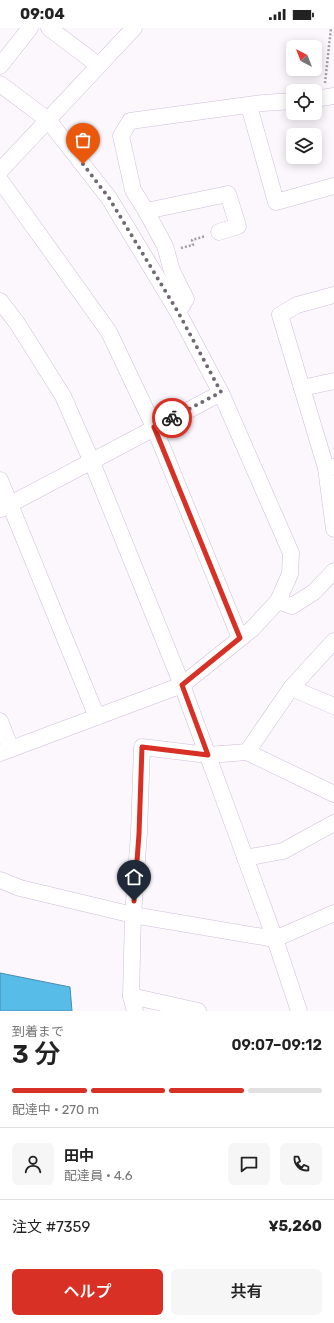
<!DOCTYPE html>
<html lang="ja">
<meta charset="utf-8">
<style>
:root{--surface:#fff;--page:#f6f6f6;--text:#222;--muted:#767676;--line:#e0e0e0;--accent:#d93025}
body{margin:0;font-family:Rubik,"Noto Sans JP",sans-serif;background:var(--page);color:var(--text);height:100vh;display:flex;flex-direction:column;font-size:15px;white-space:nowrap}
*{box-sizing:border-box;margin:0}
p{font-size:13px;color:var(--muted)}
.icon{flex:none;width:22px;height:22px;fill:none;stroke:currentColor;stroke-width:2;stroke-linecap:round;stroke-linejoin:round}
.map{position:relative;height:983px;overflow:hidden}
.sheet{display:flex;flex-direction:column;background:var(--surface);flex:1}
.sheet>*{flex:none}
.needle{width:26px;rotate:318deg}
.controls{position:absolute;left:286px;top:12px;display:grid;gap:8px}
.controls a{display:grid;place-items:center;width:36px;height:36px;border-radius:6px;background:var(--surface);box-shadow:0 2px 10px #0003;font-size:20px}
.pin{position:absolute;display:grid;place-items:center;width:34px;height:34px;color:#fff;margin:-41px -17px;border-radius:50% 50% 50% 0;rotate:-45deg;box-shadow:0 0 4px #0007}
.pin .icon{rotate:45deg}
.courier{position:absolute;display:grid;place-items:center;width:40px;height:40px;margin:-20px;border:3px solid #d93025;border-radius:50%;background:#fff;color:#222;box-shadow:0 1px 5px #0007}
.head em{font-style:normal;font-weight:600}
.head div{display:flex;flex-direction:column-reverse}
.head{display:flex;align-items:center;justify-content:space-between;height:68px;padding:0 12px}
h1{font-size:26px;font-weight:600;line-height:30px}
.bar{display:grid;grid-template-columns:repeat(4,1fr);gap:6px 4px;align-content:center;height:48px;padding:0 12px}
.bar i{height:5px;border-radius:3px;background:var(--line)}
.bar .active{background:var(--accent)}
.bar p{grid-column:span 4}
.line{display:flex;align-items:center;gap:10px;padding:0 12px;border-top:1px solid var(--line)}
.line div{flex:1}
.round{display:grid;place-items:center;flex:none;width:42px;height:42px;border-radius:6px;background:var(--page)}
.action{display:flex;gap:8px;margin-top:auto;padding:8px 12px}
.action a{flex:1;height:46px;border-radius:6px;background:var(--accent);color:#fff;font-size:16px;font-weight:600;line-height:46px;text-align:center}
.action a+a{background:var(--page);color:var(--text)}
.status{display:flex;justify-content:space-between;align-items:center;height:28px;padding:0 20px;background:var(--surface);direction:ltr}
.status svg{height:11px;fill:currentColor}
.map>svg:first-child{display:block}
</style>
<div class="status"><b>09:04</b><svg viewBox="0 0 49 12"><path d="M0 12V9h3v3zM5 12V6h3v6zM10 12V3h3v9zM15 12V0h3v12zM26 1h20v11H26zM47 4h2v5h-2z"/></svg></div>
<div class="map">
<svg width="334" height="983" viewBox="0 0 334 983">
<rect width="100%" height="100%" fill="#fbf7fd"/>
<polygon fill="#58bce9" stroke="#498caf" points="0,945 70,959 72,983 0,983"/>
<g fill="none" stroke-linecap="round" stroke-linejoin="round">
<g stroke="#d1bcda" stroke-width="17">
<g id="minor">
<polyline points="49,0 98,37"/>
<polyline points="0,38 30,0"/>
<polyline points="0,56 48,92 109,170 178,284 221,365 291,525 290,546 278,573 252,601 182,657 0,725"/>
<polyline points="315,71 334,68"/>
<polyline points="249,78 276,174 334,158"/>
<polyline points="0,143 134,0"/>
<polyline points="0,152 109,304 154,399 240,610"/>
<polyline points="146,183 228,166 238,198 219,204"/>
<polyline points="0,273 17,295 63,368 91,432 182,657 275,911 299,983"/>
<polyline points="178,284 186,271 172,243 165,218 146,183 133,162 121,108 130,93 263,75 293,73"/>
<polyline points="302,360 334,353"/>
<polyline points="334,439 326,440 334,501"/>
<polyline points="326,440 280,287 297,277 334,267"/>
<polyline points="0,452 97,689"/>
<polyline points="1,481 221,365"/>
<polyline points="278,573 292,578 314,564 334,543"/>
<polyline points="291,660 334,678"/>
<polyline points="0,693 11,721"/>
<polyline points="247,724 291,660 334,613"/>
<polyline points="245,830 283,823 334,795"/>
<polyline points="0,852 20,860 133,887 275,911 334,885"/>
<polyline points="131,968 198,983"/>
<polyline points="135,983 131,968 133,887 139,805 142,719 208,727 247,724 334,766"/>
</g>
</g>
<g stroke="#a49ea6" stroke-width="2.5" stroke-dasharray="2 2" stroke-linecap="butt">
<polyline points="325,55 331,0"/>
<polyline points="181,220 193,217 192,212 206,208"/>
</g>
<use href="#minor" stroke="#fff" stroke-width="16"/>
</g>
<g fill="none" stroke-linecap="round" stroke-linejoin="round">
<polyline stroke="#706973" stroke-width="4" stroke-dasharray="0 7.2" points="83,136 109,170 178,284 221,364 172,390"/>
<polyline stroke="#d93025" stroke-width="5" points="134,873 139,806 142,719 208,727 182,657 240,610 154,399 172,390"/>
</g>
</svg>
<div class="controls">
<a><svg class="needle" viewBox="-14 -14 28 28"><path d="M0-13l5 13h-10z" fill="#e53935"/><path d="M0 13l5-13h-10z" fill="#767676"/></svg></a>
<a><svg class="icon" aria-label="locate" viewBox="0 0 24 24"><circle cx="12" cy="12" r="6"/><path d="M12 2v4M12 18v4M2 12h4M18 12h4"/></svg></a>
<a><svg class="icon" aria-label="layers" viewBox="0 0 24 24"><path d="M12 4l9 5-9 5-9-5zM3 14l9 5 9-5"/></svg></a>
</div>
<div class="pin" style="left:83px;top:136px;background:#ea580c"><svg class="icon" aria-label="bag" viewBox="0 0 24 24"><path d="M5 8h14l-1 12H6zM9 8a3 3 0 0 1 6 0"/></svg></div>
<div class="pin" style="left:134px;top:873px;background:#1f2937"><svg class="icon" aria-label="home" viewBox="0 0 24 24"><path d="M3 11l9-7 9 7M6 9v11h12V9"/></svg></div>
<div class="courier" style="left:172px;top:390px"><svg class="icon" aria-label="bike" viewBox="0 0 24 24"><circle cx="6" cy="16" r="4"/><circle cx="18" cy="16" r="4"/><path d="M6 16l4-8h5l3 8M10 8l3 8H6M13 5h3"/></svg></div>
</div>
<section class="sheet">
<div class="head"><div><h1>3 分</h1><p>到着まで</p></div><em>09:07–09:12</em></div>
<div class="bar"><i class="active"></i><i class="active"></i><i class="active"></i><i></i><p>配達中 · 270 m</p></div>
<div class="line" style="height:72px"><a class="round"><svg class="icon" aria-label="person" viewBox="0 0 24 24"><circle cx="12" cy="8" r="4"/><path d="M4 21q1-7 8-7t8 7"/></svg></a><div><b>田中</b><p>配達員 · 4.6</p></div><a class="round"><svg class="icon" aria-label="chat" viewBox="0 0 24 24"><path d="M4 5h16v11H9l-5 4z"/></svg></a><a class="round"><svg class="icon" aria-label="phone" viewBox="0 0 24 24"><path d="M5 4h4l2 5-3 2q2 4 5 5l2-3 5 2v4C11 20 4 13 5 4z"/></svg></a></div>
<div class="line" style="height:52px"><div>注文 #7359</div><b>¥5,260</b></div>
<div class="action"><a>ヘルプ</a><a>共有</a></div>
</section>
